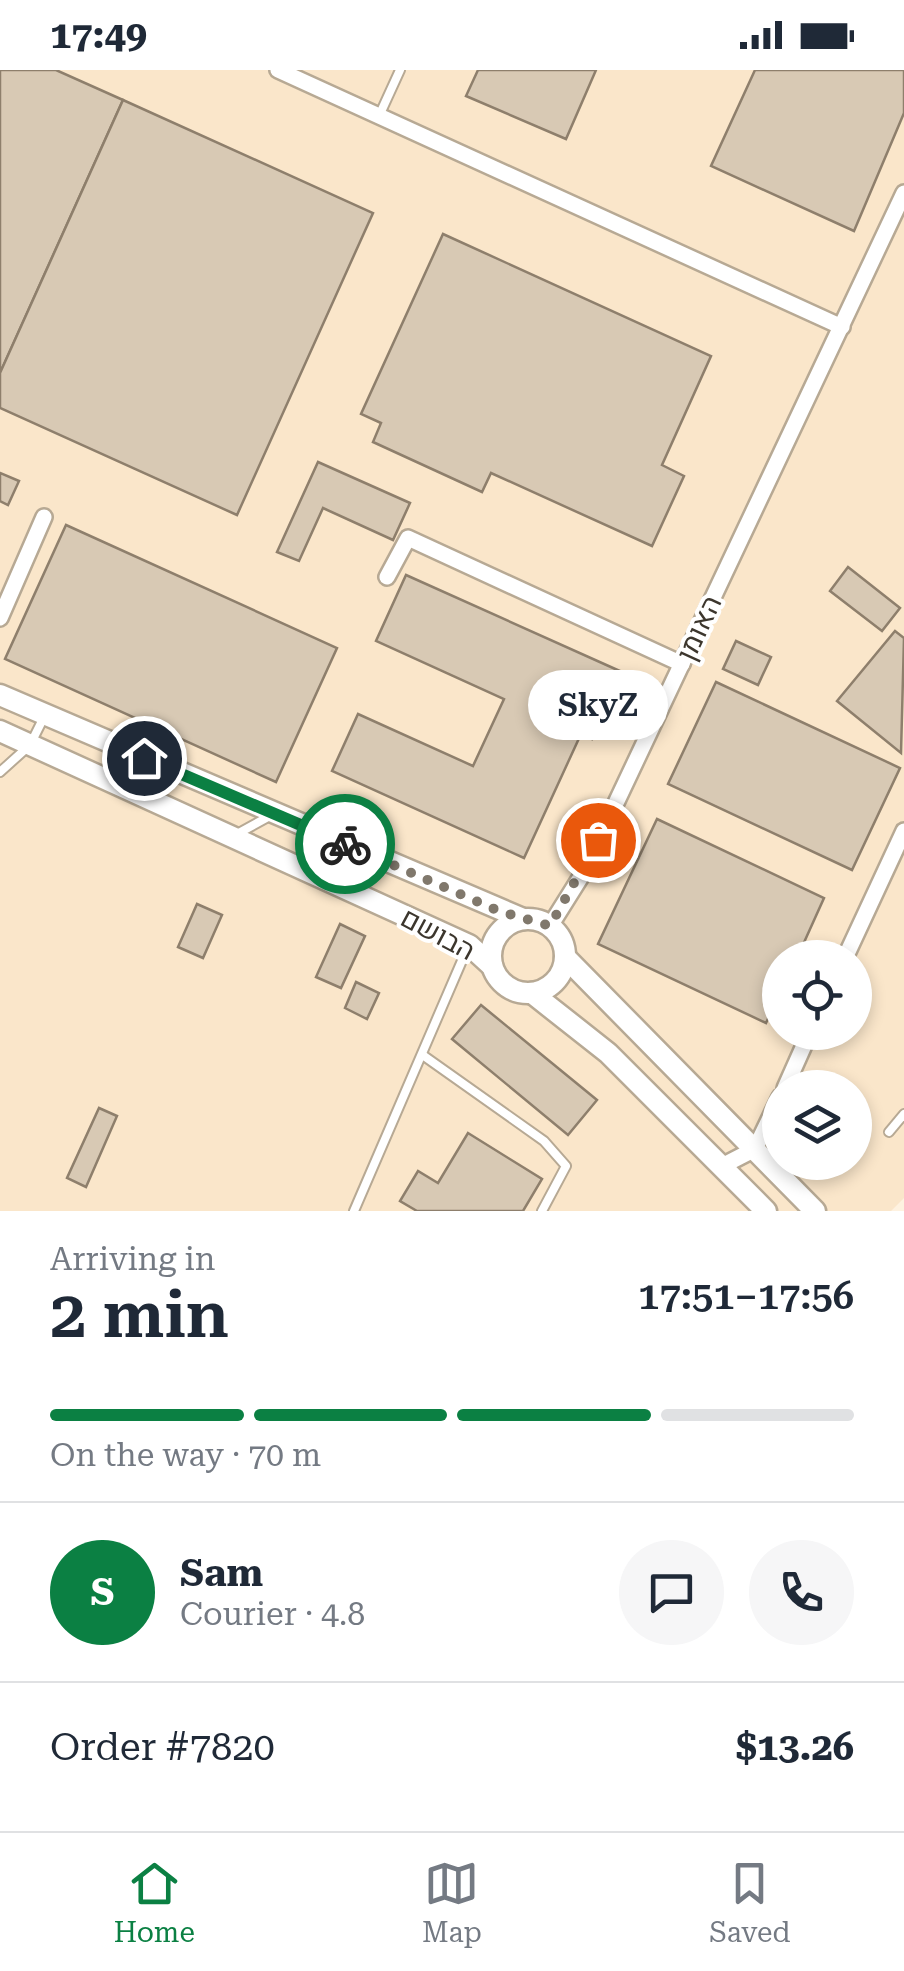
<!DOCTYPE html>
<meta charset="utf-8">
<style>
:root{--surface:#fff;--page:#f6f6f7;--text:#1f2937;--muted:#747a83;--line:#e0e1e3;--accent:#0b8043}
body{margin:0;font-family:"Roboto Serif",Heebo,serif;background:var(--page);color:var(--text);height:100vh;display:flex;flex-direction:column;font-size:38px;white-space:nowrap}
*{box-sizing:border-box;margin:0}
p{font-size:32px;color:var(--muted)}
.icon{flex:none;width:55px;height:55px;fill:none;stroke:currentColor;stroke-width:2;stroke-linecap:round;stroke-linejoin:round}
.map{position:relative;height:1141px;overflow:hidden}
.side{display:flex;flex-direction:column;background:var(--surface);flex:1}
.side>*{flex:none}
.tools{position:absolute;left:762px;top:870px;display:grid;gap:20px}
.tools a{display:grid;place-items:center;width:110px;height:110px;border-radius:50%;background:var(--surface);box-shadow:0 5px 15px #0003;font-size:50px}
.pin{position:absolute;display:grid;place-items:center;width:85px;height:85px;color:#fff;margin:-42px;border:5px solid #fff;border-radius:50%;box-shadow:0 2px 10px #0007}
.courier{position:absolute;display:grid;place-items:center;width:100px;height:100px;margin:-50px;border:8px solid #0b8043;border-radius:50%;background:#fff;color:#222;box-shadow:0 2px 12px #0007}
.bubble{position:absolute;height:70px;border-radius:35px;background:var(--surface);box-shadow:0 5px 15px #0003;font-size:32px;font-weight:600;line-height:70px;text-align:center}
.headline em{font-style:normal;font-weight:600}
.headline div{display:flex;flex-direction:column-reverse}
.headline{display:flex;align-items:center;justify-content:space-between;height:170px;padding:0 50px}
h1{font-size:65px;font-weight:600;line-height:75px}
.bar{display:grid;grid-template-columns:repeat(4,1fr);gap:15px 10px;align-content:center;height:120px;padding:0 50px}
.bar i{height:12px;border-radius:8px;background:var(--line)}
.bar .on{background:var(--accent)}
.bar p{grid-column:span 4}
.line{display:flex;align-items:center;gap:25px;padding:0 50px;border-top:2px solid var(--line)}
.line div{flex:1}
.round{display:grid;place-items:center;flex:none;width:105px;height:105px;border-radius:52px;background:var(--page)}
.status{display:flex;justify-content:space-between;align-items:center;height:70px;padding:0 50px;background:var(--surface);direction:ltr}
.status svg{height:28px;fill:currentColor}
.menu{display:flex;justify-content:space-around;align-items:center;height:140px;border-top:2px solid var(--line);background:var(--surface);font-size:28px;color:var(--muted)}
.menu a{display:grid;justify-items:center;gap:5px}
.menu .on{color:var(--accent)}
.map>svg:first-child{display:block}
</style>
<div class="status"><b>17:49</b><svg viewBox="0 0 49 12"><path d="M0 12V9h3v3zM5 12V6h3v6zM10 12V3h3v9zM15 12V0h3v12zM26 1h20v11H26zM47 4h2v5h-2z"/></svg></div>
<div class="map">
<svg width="904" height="1141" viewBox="0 0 904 1141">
<rect width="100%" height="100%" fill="#fef2e0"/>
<path fill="#fae6ca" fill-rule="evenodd" d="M0 0H904V1128L891 1141H0ZM780 888H855V962H780ZM780 1018H855V1092H780Z"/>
<g fill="#d8c9b4" stroke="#8e7f6c" stroke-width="2.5">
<polygon points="0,0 56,0 123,30 0,303"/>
<polygon points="478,0 596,0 566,69 466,26"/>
<polygon points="755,0 904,0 904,43 854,161 711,96"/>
<polygon points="123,30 373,143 237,445 0,338 0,303"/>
<polygon points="443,164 711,286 662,395 684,406 652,476 491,403 482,422 373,372 381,353 361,344"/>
<polygon points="318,392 410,433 393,470 323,438 299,491 277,482"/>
<polygon points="0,403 19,411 8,435 0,431"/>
<polygon points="66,455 337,578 276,712 5,589"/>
<polygon points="848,497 900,538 882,561 830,521"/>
<polygon points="406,505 622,602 592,669 581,664 524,788 332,701 358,644 473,696 504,629 376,571"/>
<polygon points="895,561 904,568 901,683 837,631"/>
<polygon points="736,571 771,587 758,615 723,599"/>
<polygon points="716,612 900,698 852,800 668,714"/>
<polygon points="657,749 824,828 797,888 780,888 780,923 766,953 598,874"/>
<polygon points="197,834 222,845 203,888 178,877"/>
<polygon points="340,854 365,866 341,918 316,907"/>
<polygon points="356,912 379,923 367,949 345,938"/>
<polygon points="481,935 597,1030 568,1065 452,969"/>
<polygon points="99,1038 117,1046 86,1117 67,1108"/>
<polygon points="468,1063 542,1109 523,1141 417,1141 400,1131 418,1101 438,1113"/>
</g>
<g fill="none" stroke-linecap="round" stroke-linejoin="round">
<g stroke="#b7a994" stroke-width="12">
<g id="service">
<polyline points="379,46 400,0"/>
<polyline points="0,702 30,675 45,645"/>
<polyline points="237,764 268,747"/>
<polyline points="424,986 544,1071 566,1096 542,1141"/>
<polyline points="889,1062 904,1044"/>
<polyline points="354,1141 467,879"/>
</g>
</g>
<g stroke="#b7a994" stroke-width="20">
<g id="minor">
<polyline points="278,0 842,257"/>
<polyline points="387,507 408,468 682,594"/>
<polyline points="0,548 44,447"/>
<polyline points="550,856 582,805 904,123"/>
<polyline points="845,888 904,761"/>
<polyline points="785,1018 810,962"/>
<polyline points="722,1096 755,1079 780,1027"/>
</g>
</g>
<g stroke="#b7a994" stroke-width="25">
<g id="tertiary">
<polyline points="0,625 523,849"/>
<polyline points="0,661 469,875 492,896"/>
<circle cx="528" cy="886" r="37"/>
<polyline points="565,887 815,1141"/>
<polyline points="532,923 608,983 766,1141"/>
</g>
</g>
<use href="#service" stroke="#fff" stroke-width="8"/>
<use href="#minor" stroke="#fff" stroke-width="15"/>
<use href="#tertiary" stroke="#fff" stroke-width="20"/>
</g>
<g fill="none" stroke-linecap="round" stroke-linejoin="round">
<polyline stroke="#80786c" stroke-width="10" stroke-dasharray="0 18" points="345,774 499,841 550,856 598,770"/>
<polyline stroke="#0b8043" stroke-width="12" points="144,688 345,774"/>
</g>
<g text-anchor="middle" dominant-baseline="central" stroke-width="8" stroke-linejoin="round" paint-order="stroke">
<g font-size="28" fill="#3c362d" stroke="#fff">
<text transform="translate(699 558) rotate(-65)">האומן</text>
<text transform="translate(438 864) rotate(28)">הבושם</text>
</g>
</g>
</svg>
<div class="tools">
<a><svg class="icon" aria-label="locate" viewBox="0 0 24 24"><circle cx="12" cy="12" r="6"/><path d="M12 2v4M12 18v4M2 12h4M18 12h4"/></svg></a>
<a><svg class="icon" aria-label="layers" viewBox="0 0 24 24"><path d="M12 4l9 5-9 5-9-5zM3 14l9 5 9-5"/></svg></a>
</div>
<div class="pin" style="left:598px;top:770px;background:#ea580c"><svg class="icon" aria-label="bag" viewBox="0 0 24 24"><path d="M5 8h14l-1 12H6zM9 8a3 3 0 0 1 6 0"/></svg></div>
<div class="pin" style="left:144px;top:688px;background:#1f2937"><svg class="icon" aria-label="home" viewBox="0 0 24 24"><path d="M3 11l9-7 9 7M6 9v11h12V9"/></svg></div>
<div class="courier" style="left:345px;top:774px"><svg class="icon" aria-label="bike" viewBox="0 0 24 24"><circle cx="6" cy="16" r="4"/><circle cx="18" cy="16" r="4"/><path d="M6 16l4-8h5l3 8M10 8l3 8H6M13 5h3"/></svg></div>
<div class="bubble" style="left:528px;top:600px;width:140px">SkyZ</div>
</div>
<section class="side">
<div class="headline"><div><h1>2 min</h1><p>Arriving in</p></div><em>17:51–17:56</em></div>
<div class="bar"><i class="on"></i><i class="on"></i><i class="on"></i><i></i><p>On the way · 70 m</p></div>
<div class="line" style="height:180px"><b class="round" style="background:var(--accent);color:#fff">S</b><div><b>Sam</b><p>Courier · 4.8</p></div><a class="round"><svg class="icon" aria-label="chat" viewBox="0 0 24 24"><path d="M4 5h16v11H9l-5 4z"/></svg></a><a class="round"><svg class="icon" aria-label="phone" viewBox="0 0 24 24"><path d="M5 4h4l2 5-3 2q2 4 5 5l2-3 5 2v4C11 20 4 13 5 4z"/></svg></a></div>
<div class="line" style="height:130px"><div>Order #7820</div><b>$13.26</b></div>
</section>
<nav class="menu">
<a class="on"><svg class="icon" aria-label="home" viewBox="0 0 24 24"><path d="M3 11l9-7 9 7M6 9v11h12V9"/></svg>Home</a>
<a><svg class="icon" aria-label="map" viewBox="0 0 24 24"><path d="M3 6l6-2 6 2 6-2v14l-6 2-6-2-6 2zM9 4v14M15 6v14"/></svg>Map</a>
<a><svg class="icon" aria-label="saved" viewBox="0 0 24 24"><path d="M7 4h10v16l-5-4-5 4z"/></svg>Saved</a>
</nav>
